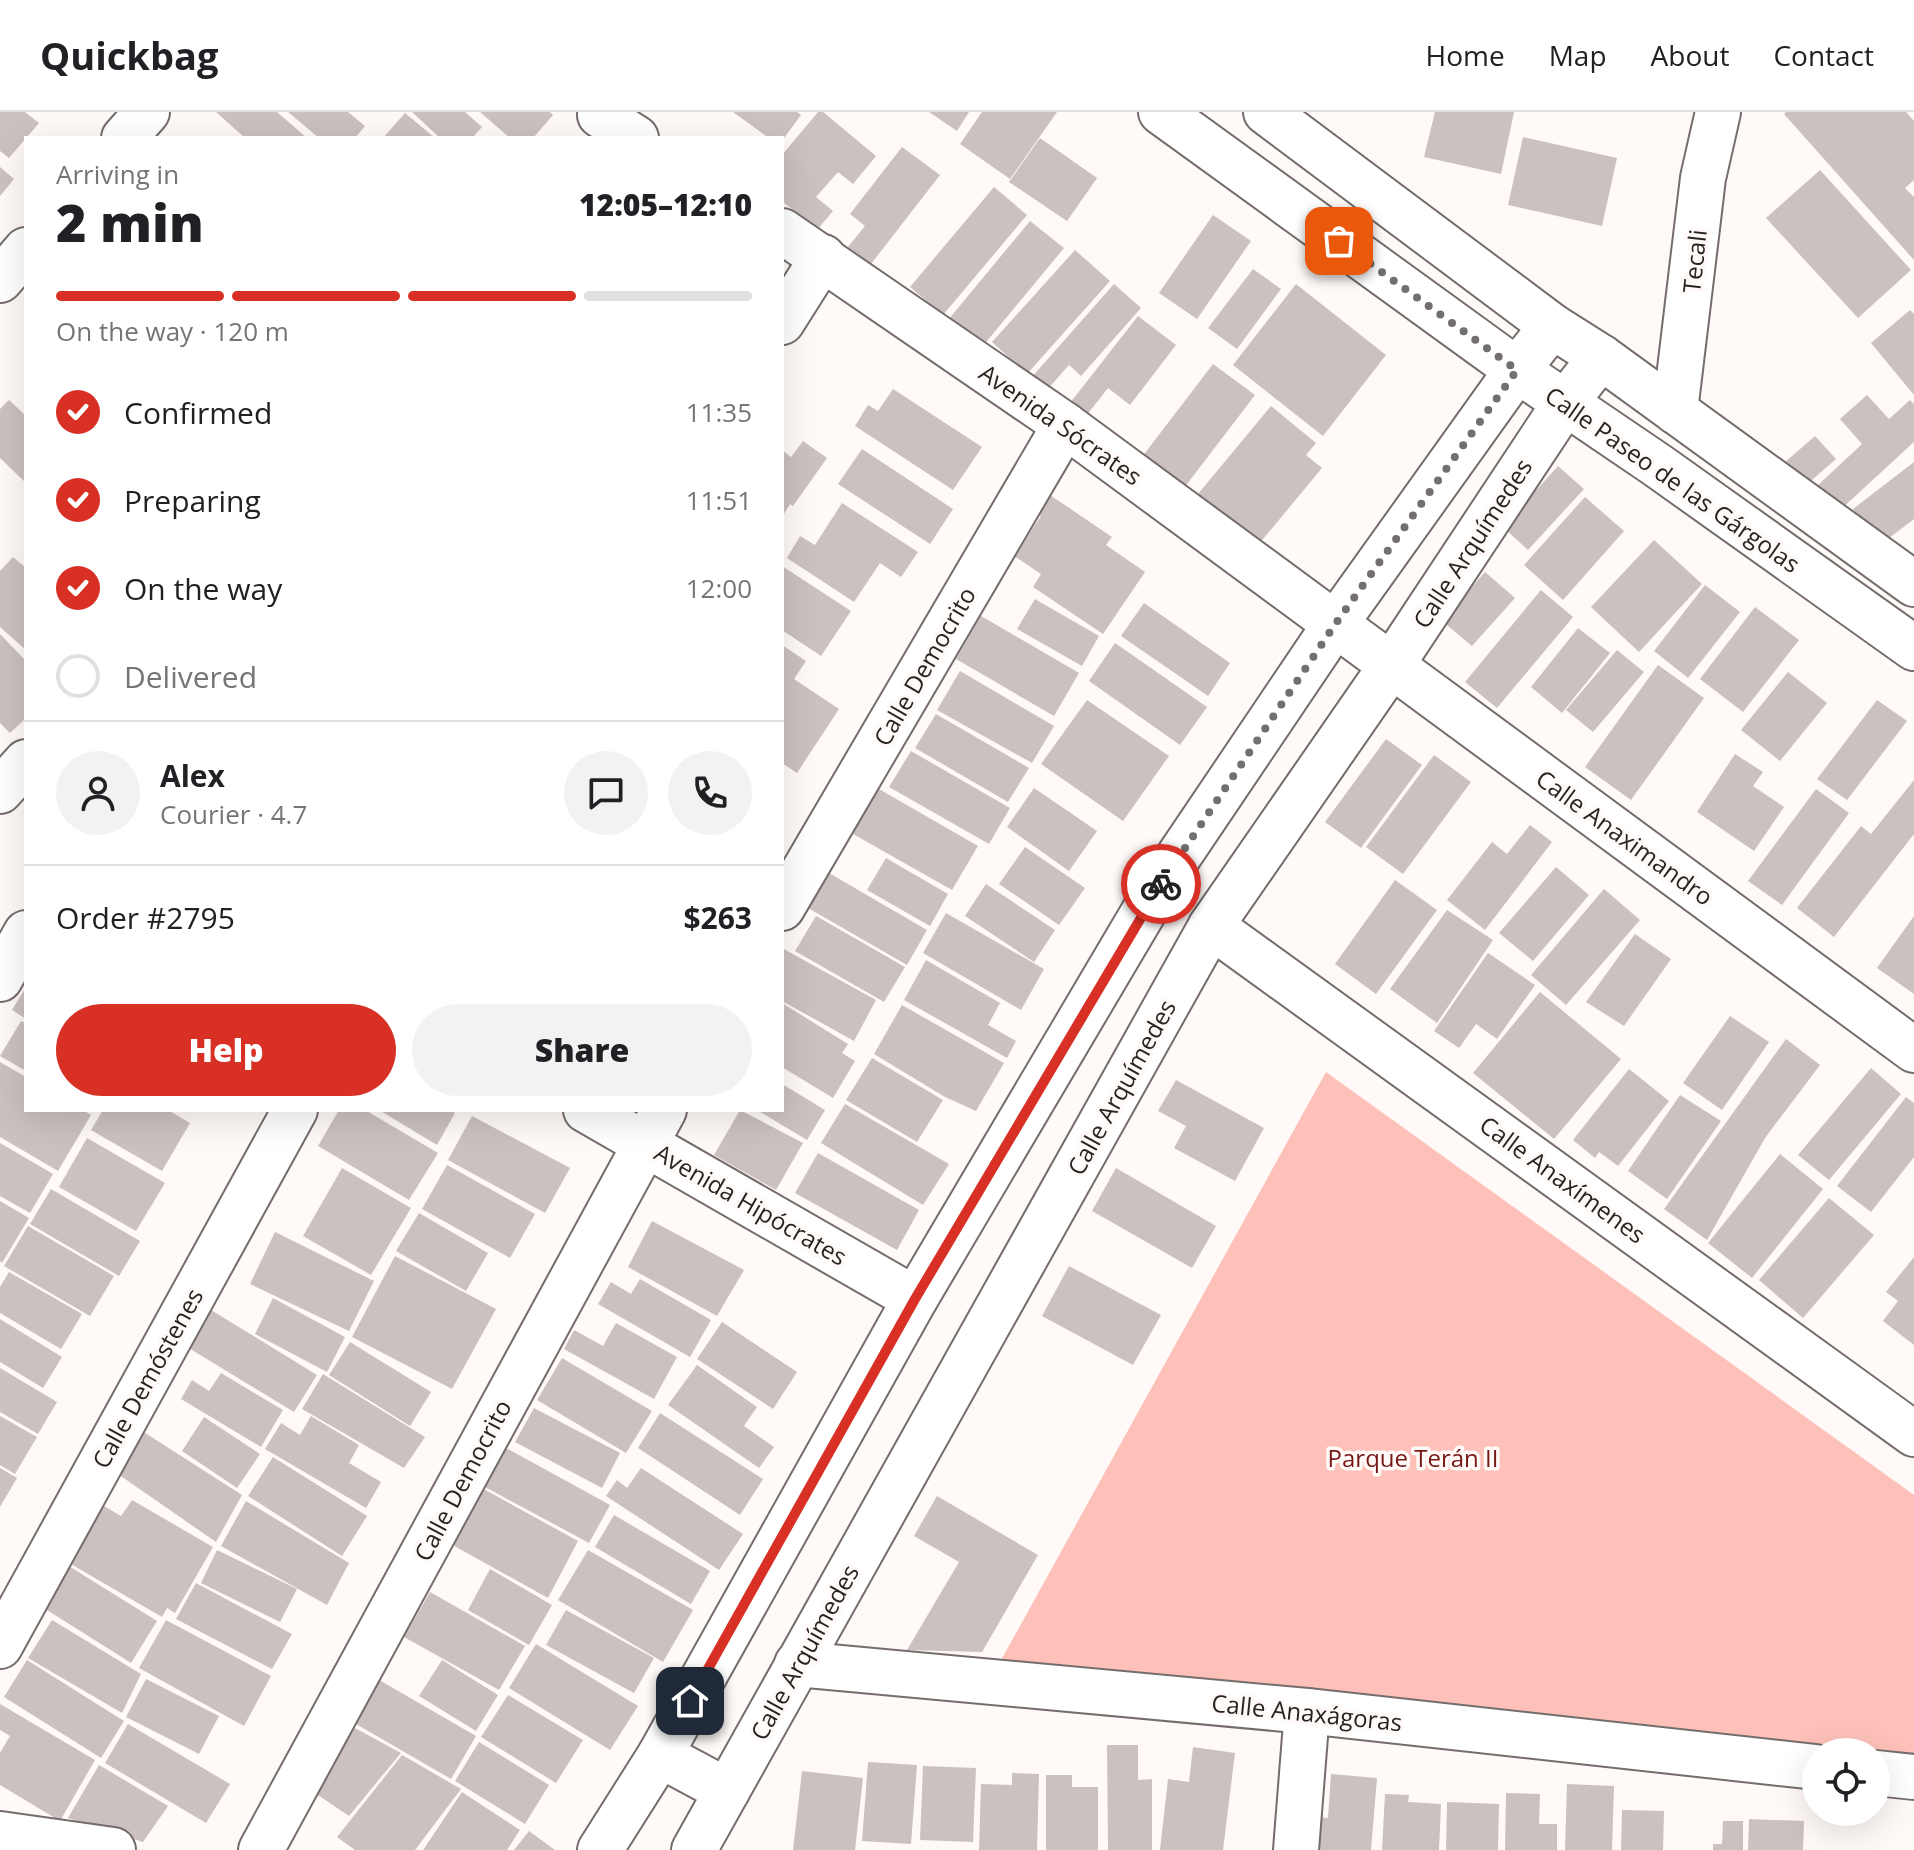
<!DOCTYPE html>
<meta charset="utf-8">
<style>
:root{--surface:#fff;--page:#f2f2f2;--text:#202124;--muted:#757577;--line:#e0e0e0;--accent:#d93025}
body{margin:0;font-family:"Open Sans",sans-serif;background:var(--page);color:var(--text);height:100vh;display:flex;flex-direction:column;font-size:30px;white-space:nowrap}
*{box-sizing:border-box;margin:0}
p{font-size:26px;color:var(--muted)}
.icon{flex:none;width:44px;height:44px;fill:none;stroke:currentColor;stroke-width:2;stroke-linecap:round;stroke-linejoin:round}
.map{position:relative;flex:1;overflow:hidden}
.details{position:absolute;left:24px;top:24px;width:760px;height:976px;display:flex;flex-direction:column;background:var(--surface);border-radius:0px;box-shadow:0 8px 32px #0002}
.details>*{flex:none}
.fabs{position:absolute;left:1802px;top:1626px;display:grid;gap:16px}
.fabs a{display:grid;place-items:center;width:88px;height:88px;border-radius:50%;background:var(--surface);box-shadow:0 8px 32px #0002;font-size:40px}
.pin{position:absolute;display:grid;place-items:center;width:68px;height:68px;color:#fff;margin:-34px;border-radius:16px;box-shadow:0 4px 12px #0006}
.courier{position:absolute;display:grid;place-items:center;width:80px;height:80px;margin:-40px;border:6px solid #d93025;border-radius:50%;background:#fff;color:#222;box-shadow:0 2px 10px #0007}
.headline em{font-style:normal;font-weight:800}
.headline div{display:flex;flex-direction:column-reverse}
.headline{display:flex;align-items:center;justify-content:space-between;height:136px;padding:0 32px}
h1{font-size:52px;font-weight:800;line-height:60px}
.bar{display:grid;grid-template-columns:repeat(4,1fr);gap:12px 8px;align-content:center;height:96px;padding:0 32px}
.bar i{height:10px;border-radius:6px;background:var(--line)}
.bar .selected{background:var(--accent)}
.bar p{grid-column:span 4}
.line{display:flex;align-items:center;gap:20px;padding:0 32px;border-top:2px solid var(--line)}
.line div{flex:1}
.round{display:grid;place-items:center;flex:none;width:84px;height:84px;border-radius:42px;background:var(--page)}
ol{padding:0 32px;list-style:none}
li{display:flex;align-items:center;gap:24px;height:88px}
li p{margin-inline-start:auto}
li .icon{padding:8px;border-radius:50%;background:var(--accent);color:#fff;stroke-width:4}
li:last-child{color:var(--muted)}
li i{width:44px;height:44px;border:4px solid var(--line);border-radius:50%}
.primary-button{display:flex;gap:16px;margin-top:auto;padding:16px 32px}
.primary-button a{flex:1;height:92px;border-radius:48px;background:var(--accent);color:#fff;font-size:32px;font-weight:800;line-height:92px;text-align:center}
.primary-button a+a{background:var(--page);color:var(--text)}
header{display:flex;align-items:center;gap:48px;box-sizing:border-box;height:112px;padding:0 40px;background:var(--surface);border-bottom:2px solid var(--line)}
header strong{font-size:38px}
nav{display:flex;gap:44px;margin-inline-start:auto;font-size:28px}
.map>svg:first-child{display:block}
</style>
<header>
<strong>Quickbag</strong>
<nav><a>Home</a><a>Map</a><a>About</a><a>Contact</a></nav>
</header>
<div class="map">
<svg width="1914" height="1738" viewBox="0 0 1914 1738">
<rect width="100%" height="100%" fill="#fff9f8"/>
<polygon fill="#fdc1b9" points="1326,960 1914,1383 1914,1652 1876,1640 1816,1640 989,1570"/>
<g fill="#cac1c0">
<polygon points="0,0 25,0 39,11 9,46 0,39"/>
<polygon points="216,0 277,0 307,26 245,26"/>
<polygon points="288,0 348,0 365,14 355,26 319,26"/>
<polygon points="412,0 465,0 482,15 472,26 440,26"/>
<polygon points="480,0 550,0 553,3 533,26 510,26"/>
<polygon points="733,0 797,0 801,3 784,26 769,26"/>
<polygon points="818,0 823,0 876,44 853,72 838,60 816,85 833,99 817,118 782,89 782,43"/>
<polygon points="929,0 969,0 957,19"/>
<polygon points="982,0 1057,0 1010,67 960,32"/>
<polygon points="1435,0 1514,0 1501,62 1424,45"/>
<polygon points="1786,0 1906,0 1914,9 1914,68 1905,76 1914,85 1914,148 1784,2"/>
<polygon points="405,1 435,26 383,26"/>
<polygon points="1523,25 1617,46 1602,114 1508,93"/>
<polygon points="1040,26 1097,66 1067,109 1009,70"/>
<polygon points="902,35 940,63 871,152 848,135 865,114 850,102"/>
<polygon points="0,55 14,67 0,84"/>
<polygon points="1820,58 1911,158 1858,206 1766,106"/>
<polygon points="994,75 1027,103 943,203 910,175"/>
<polygon points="1213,103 1251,129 1197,207 1159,181"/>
<polygon points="1030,109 1064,136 982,235 948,208"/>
<polygon points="1075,138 1110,169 1027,262 992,230"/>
<polygon points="1253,157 1281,177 1237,237 1208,216"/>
<polygon points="1114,172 1141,196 1081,264 1069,253 1046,279 1031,266"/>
<polygon points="1296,172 1386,243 1323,324 1233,253"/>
<polygon points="1910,198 1914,202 1914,283 1871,231"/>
<polygon points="1138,204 1176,233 1130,293 1108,276 1079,313 1063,300"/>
<polygon points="1213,252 1255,283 1184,376 1142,345"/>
<polygon points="893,277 982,335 953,378 855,314 868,293 878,299"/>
<polygon points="1867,283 1889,307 1910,288 1914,292 1914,330 1839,399 1816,375 1862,332 1840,307"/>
<polygon points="9,288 26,304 26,371 0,346 0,297"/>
<polygon points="1271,294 1316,331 1306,343 1322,356 1259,432 1198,382"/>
<polygon points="1815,324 1836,347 1805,374 1784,351"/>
<polygon points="803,329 827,346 793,394 790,392 782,405 782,338 791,345"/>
<polygon points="862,337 953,397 930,432 838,372"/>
<polygon points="1914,350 1914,407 1880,433 1853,397"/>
<polygon points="1558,354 1584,377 1528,438 1503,415"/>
<polygon points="1047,381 1112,425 1106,433 1145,460 1103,522 1033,475 1041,462 1014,444 1041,404 1034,400"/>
<polygon points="1585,385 1624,419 1563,488 1524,453"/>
<polygon points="842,391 918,440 901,465 880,451 854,490 787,446 800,424 815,433"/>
<polygon points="1654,428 1702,472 1639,540 1591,495"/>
<polygon points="13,445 26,456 26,538 0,515 0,459"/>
<polygon points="782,454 851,499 821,544 782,518"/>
<polygon points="1485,460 1515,486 1472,534 1442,509"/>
<polygon points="1705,473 1740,500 1688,566 1654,539"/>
<polygon points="1541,478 1573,505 1497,596 1465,570"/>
<polygon points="1035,487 1099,524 1082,554 1017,517"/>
<polygon points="1144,491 1230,551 1208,584 1121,524"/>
<polygon points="1755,495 1799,528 1743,600 1700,567"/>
<polygon points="981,504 1079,561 1054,604 956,547"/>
<polygon points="1578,516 1610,541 1562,601 1531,575"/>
<polygon points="0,522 26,549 26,606 10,621 0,611"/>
<polygon points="1115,531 1207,595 1180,633 1089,569"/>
<polygon points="782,533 806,549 794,567 839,597 797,661 782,651"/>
<polygon points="1617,538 1644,560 1593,620 1566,598"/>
<polygon points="1658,553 1704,586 1631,688 1585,655"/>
<polygon points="960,559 1054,614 1032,651 937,598"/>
<polygon points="1788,560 1827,591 1780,649 1741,618"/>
<polygon points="1087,588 1169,644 1123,709 1041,652"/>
<polygon points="1877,588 1907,609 1847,688 1817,667"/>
<polygon points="936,602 1029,656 1008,690 915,636"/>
<polygon points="1386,627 1422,653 1361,736 1325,710"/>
<polygon points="911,639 1010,696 989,732 889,675"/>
<polygon points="1735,642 1763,660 1753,674 1784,695 1754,739 1697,700"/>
<polygon points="1434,643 1471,670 1403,762 1366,735"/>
<polygon points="1914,668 1914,722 1834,825 1797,796 1861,714 1871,722"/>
<polygon points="872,673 978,734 952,778 846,718"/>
<polygon points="1034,676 1097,719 1069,759 1007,715"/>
<polygon points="1816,677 1849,701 1782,793 1748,769"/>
<polygon points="1530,713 1552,730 1485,818 1447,788 1492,730 1507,742"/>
<polygon points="1025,735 1085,776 1059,813 999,772"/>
<polygon points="886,746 948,782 930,814 867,778"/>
<polygon points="1556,755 1589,783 1533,849 1499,821"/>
<polygon points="829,761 927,818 907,853 808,796"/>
<polygon points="1395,768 1437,798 1376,882 1335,852"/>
<polygon points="986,772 1055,818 1034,850 965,804"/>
<polygon points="1604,777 1640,808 1566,893 1531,863"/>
<polygon points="1447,798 1493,828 1437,911 1390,877"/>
<polygon points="946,801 1044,857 1021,898 923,841"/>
<polygon points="816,804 905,855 884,890 795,839"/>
<polygon points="1914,804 1914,882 1877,856"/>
<polygon points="1635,822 1671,847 1624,914 1586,890"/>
<polygon points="782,836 876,888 854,929 782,889"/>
<polygon points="1488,841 1535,873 1497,927 1476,912 1459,936 1434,919"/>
<polygon points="926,848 1000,891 988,913 1016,929 1007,946 904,888"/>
<polygon points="26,875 26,907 12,898"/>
<polygon points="1540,880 1621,947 1554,1027 1473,961"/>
<polygon points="782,891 848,932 842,941 855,949 833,986 782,955"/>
<polygon points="902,893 1004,951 976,999 945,985 874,942"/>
<polygon points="1730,904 1769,930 1722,998 1683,971"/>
<polygon points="21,909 26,911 26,959 0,944"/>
<polygon points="1786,927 1820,953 1765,1026 1707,1128 1664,1097"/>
<polygon points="872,946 943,988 917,1030 846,988"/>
<polygon points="0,950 26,965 26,998 83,998 91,1003 58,1059 0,1025"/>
<polygon points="1871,956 1901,982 1829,1068 1798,1043"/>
<polygon points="1629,957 1669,989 1618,1054 1599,1040 1595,1046 1573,1028"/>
<polygon points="1176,968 1264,1016 1235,1069 1174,1036 1186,1014 1158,999"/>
<polygon points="782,972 825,998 807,1028 757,998 782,998"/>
<polygon points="1680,983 1721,1009 1667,1087 1628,1059"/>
<polygon points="1906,985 1914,991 1914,1045 1871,1100 1837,1074"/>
<polygon points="845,992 949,1052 923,1093 821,1031"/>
<polygon points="103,998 168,998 190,1011 162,1059 91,1018"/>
<polygon points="339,998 365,998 438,1041 409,1088 318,1034"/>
<polygon points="379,998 450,998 455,1001 437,1033"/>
<polygon points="740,998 803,1031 776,1078 714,1043"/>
<polygon points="472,1004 570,1056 545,1101 448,1048"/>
<polygon points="87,1026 165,1071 136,1119 59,1075"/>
<polygon points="0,1031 53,1062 30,1101 0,1084"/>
<polygon points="818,1041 919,1098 897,1138 795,1081"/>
<polygon points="1780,1042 1823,1077 1752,1166 1708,1131"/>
<polygon points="447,1053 535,1102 510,1146 422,1097"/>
<polygon points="342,1056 411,1096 371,1163 303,1124"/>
<polygon points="1116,1056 1216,1114 1192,1156 1092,1099"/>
<polygon points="51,1077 140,1129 119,1164 30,1112"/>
<polygon points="1829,1086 1874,1123 1803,1206 1759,1168"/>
<polygon points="0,1089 29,1106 2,1151 0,1149"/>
<polygon points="419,1101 488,1141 466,1179 396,1139"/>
<polygon points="652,1109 744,1158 717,1204 628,1155"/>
<polygon points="28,1114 114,1164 90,1204 4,1154"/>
<polygon points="275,1120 374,1169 349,1219 250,1172"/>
<polygon points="395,1144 496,1197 452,1277 352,1225"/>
<polygon points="1914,1145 1914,1233 1883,1209 1898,1189 1886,1180"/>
<polygon points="1069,1154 1161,1203 1133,1253 1042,1204"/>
<polygon points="9,1160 82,1202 61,1237 0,1201 0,1175"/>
<polygon points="640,1167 711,1208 690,1245 598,1192 611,1170 631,1182"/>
<polygon points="273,1186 345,1225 327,1260 255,1222"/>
<polygon points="211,1198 317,1263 294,1300 187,1235"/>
<polygon points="0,1207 62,1245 43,1276 0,1250"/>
<polygon points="722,1210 797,1260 773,1297 697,1247"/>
<polygon points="616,1211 677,1245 654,1287 564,1237 574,1218 603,1234"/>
<polygon points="350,1230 431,1280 410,1314 329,1263"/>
<polygon points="562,1246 652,1299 626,1341 537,1288"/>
<polygon points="697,1253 757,1295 744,1314 774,1335 759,1356 668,1293"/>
<polygon points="0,1256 57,1290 38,1322 0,1300"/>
<polygon points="221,1261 283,1298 261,1335 181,1287 192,1268 209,1279"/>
<polygon points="323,1262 425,1325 404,1356 302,1297"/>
<polygon points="534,1296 620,1341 602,1376 515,1330"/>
<polygon points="660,1301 763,1367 740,1403 638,1336"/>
<polygon points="0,1304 37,1325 15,1362 0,1353"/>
<polygon points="311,1304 359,1333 349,1351 381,1370 366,1396 265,1337 281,1311 300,1323"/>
<polygon points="204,1305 260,1342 237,1376 182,1339"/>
<polygon points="139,1317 242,1383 216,1430 115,1360"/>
<polygon points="506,1336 610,1393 589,1431 485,1375"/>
<polygon points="273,1345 367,1404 342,1444 248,1384"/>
<polygon points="0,1356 17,1366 0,1395"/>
<polygon points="641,1356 743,1422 719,1458 606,1384 617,1368 627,1376"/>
<polygon points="480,1375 578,1429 548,1486 449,1431"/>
<polygon points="937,1384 1038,1443 982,1540 907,1538 959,1450 914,1424"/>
<polygon points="132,1388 213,1435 175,1501 167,1496 162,1505 69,1451 104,1394 121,1404"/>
<polygon points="246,1389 349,1451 327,1493 221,1434"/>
<polygon points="614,1403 710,1459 691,1492 595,1435"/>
<polygon points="217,1438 297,1477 280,1510 201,1471"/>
<polygon points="588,1438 693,1498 663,1550 558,1488"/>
<polygon points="64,1451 157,1509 131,1551 39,1493"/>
<polygon points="490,1457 552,1493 529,1533 468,1498"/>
<polygon points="196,1471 292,1522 272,1557 176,1507"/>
<polygon points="430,1480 525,1534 499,1578 404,1525"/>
<polygon points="566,1498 654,1546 634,1581 546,1533"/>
<polygon points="52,1508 141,1562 122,1601 28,1546"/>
<polygon points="166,1508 271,1564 244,1614 139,1556"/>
<polygon points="536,1532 638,1594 610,1638 509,1576"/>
<polygon points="27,1548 124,1609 101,1646 4,1585"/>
<polygon points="442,1548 498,1583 476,1619 419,1584"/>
<polygon points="374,1565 476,1624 451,1667 349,1608"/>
<polygon points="146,1567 219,1604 199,1642 126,1605"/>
<polygon points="508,1583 583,1628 556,1671 481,1625"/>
<polygon points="0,1592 95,1648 60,1709 0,1673 0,1641 10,1624 0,1618"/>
<polygon points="128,1612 230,1672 206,1711 105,1651"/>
<polygon points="355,1616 401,1641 349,1704 312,1679"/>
<polygon points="479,1630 549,1673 525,1712 455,1669"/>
<polygon points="1107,1633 1138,1633 1138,1668 1152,1667 1152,1738 1108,1738"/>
<polygon points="1193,1635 1235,1641 1223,1738 1160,1738 1168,1667 1189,1670"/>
<polygon points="402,1643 461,1677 415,1738 355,1738 337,1725"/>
<polygon points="868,1650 917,1653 911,1732 862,1729"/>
<polygon points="99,1653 168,1694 143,1730 68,1706"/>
<polygon points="923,1654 976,1656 973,1730 920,1728"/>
<polygon points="802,1659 863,1666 855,1738 793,1738"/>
<polygon points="1012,1661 1039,1662 1037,1738 979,1738 981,1672 1012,1673"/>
<polygon points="1331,1662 1377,1666 1371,1738 1310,1738 1313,1705 1328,1706"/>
<polygon points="1046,1663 1072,1663 1072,1675 1098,1675 1098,1738 1046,1738"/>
<polygon points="1567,1672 1614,1674 1612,1738 1565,1738"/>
<polygon points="462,1680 520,1718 507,1738 423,1738"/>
<polygon points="1506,1681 1540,1682 1539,1712 1557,1712 1557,1738 1505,1738"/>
<polygon points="1385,1682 1409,1683 1408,1690 1441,1692 1439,1738 1382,1738"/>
<polygon points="1447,1690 1499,1692 1498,1738 1446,1738"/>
<polygon points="1622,1698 1664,1699 1663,1738 1621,1738"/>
<polygon points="1749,1707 1804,1709 1803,1738 1748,1738"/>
<polygon points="1723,1709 1743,1709 1743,1738 1713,1738 1713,1732 1722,1732"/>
<polygon points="529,1719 555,1738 514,1738"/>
</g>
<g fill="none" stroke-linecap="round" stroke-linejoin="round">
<g stroke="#756d6c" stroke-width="48">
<g id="street">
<polyline points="600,3 636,26"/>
<polyline points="124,26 147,0"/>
<polyline points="782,119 1065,313 1914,938"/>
<polyline points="0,168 26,138"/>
<polyline points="782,210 823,145"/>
<polyline points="1675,299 1703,66 1718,0"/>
<polyline points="0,679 26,650"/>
<polyline points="782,796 1065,313"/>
<polyline points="1211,814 1914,1322"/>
<polyline points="0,867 26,821"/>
<polyline points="586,998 915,1187"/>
<polyline points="0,1534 295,998"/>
<polyline points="797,1552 1307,1599 1816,1655"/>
<polyline points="660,1643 727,1679"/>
<polyline points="1876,1661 1914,1665"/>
<polyline points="0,1722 113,1738"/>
<polyline points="261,1738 664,998"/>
<polyline points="600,1738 660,1643 915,1187 1162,769 1336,511 1517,258 1552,214"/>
<polyline points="694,1738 1211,814 1391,554 1565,291 1601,245"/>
<polyline points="1296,1738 1307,1599"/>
</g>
</g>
<g stroke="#756d6c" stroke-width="48">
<g id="secondary">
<polyline points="1161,0 1517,258 1657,353 1914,536"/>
<polyline points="1266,0 1552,214 1601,245 1914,472"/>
</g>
</g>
<use href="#street" stroke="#fff" stroke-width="44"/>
<use href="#secondary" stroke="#fff" stroke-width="44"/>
</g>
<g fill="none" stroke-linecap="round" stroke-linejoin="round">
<polyline stroke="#736f6e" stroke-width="8" stroke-dasharray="0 14.4" points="1161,772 1336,511 1517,258 1339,129"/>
<polyline stroke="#d93025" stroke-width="10" points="690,1589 915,1187 1161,772"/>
</g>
<g text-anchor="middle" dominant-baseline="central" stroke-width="7" stroke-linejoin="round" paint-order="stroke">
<g font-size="24" fill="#272423" stroke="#fff9f8">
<text transform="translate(1694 149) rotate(-84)">Tecali</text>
<text transform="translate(1061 312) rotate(35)">Avenida Sócrates</text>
<text transform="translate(1673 367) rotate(35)">Calle Paseo de las Gárgolas</text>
<text transform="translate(1472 431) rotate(-57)">Calle Arquímedes</text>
<text transform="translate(924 554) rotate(-60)">Calle Democrito</text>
<text transform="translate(1625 725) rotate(36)">Calle Anaximandro</text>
<text transform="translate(1121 975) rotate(-61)">Calle Arquímedes</text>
<text transform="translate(1563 1067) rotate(36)">Calle Anaxímenes</text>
<text transform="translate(751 1092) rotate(30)">Avenida Hipócrates</text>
<text transform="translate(147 1266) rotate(-61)">Calle Demóstenes</text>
<text transform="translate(462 1368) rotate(-62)">Calle Democrito</text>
<text transform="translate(804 1540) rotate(-61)">Calle Arquímedes</text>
<text transform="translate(1307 1600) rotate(6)">Calle Anaxágoras</text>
</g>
<g font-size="24" fill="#751816" stroke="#fff9f8">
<text x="1413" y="1345">Parque Terán II</text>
</g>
</g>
</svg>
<div class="fabs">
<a><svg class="icon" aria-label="locate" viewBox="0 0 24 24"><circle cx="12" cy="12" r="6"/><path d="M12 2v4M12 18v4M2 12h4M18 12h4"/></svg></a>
</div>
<div class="pin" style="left:1339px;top:129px;background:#ea580c"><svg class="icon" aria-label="bag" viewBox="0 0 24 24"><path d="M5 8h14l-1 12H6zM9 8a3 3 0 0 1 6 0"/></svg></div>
<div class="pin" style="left:690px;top:1589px;background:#1f2937"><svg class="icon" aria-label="home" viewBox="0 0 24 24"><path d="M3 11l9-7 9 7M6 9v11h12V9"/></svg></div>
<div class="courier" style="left:1161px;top:772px"><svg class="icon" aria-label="bike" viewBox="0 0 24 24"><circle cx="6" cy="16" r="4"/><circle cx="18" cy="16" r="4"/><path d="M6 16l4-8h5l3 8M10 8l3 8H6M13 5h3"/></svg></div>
<section class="details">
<div class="headline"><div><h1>2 min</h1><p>Arriving in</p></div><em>12:05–12:10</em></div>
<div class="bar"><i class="selected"></i><i class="selected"></i><i class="selected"></i><i></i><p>On the way · 120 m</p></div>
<ol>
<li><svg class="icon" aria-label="check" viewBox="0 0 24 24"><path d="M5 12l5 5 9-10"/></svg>Confirmed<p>11:35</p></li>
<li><svg class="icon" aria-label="check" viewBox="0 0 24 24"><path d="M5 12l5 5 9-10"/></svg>Preparing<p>11:51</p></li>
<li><svg class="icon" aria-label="check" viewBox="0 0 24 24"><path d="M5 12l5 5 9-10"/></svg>On the way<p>12:00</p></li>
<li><i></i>Delivered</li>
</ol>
<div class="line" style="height:144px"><a class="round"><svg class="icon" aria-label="person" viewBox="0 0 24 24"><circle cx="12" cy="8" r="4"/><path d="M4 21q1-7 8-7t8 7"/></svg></a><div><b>Alex</b><p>Courier · 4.7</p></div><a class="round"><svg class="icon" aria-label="chat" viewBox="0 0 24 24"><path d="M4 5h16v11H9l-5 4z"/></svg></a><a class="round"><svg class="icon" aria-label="phone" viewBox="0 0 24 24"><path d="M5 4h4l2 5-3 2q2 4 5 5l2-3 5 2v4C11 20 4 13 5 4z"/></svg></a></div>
<div class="line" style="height:104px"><div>Order #2795</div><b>$263</b></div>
<div class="primary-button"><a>Help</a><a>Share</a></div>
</section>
</div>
